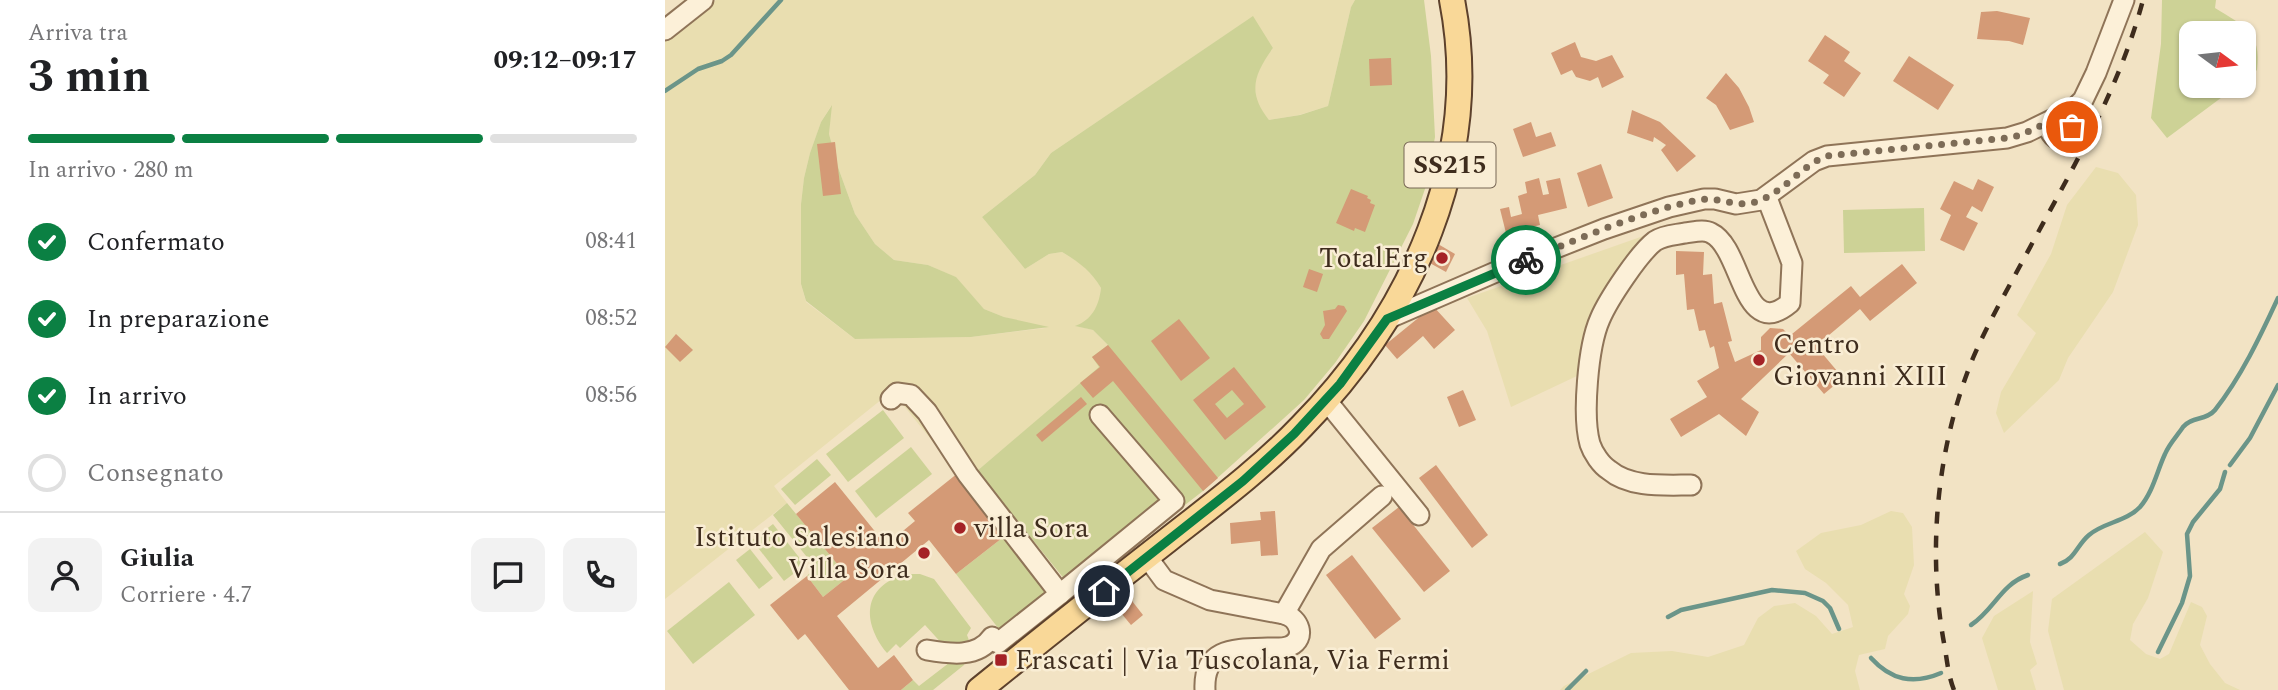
<!DOCTYPE html>
<html lang="it">
<meta charset="utf-8">
<style>
:root{--surface:#fff;--page:#f2f2f2;--text:#202124;--muted:#757577;--line:#e0e0e0;--accent:#0b8043}
body{margin:0;font-family:Spectral,serif;background:var(--page);color:var(--text);height:100vh;display:flex;flex-direction:column;font-size:26px;white-space:nowrap}
*{box-sizing:border-box;margin:0}
p{font-size:23px;color:var(--muted)}
.icon{flex:none;width:38px;height:38px;fill:none;stroke:currentColor;stroke-width:2;stroke-linecap:round;stroke-linejoin:round}
.map{position:relative;flex:1;overflow:hidden}
.drawer{display:flex;flex-direction:column;background:var(--surface);width:665px}
.drawer>*{flex:none}
.needle{width:46px;rotate:105deg}
.controls{position:absolute;left:1514px;top:21px;display:grid;gap:14px}
.controls a{display:grid;place-items:center;width:77px;height:77px;border-radius:14px;background:var(--surface);box-shadow:0 2px 5px #0004;font-size:35px}
.pin{position:absolute;display:grid;place-items:center;width:60px;height:60px;color:#fff;margin:-30px;border:4px solid #fff;border-radius:50%;box-shadow:0 2px 7px #0007}
.courier{position:absolute;display:grid;place-items:center;width:70px;height:70px;margin:-35px;border:5px solid #0b8043;border-radius:50%;background:#fff;color:#222;box-shadow:0 2px 9px #0007}
.overview em{font-style:normal;font-weight:700}
.overview div{display:flex;flex-direction:column-reverse}
.overview{display:flex;align-items:center;justify-content:space-between;height:119px;padding:0 28px}
h1{font-size:46px;font-weight:700;line-height:52px}
.bar{display:grid;grid-template-columns:repeat(4,1fr);gap:10px 7px;align-content:center;height:84px;padding:0 28px}
.bar i{height:9px;border-radius:5px;background:var(--line)}
.bar .on{background:var(--accent)}
.bar p{grid-column:span 4}
.line{display:flex;align-items:center;gap:18px;padding:0 28px;border-top:2px solid var(--line)}
.line div{flex:1}
.round{display:grid;place-items:center;flex:none;width:74px;height:74px;border-radius:14px;background:var(--page)}
ol{padding:0 28px;list-style:none}
li{display:flex;align-items:center;gap:21px;height:77px}
li p{margin-inline-start:auto}
li .icon{padding:7px;border-radius:50%;background:var(--accent);color:#fff;stroke-width:4}
li:last-child{color:var(--muted)}
li i{width:38px;height:38px;border:4px solid var(--line);border-radius:50%}
main{display:flex;flex:1;min-height:0}
.map>svg:first-child{display:block}
</style>
<main>
<section class="drawer">
<div class="overview"><div><h1>3 min</h1><p>Arriva tra</p></div><em>09:12–09:17</em></div>
<div class="bar"><i class="on"></i><i class="on"></i><i class="on"></i><i></i><p>In arrivo · 280 m</p></div>
<ol>
<li><svg class="icon" aria-label="check" viewBox="0 0 24 24"><path d="M5 12l5 5 9-10"/></svg>Confermato<p>08:41</p></li>
<li><svg class="icon" aria-label="check" viewBox="0 0 24 24"><path d="M5 12l5 5 9-10"/></svg>In preparazione<p>08:52</p></li>
<li><svg class="icon" aria-label="check" viewBox="0 0 24 24"><path d="M5 12l5 5 9-10"/></svg>In arrivo<p>08:56</p></li>
<li><i></i>Consegnato</li>
</ol>
<div class="line" style="height:126px"><a class="round"><svg class="icon" aria-label="person" viewBox="0 0 24 24"><circle cx="12" cy="8" r="4"/><path d="M4 21q1-7 8-7t8 7"/></svg></a><div><b>Giulia</b><p>Corriere · 4.7</p></div><a class="round"><svg class="icon" aria-label="chat" viewBox="0 0 24 24"><path d="M4 5h16v11H9l-5 4z"/></svg></a><a class="round"><svg class="icon" aria-label="phone" viewBox="0 0 24 24"><path d="M5 4h4l2 5-3 2q2 4 5 5l2-3 5 2v4C11 20 4 13 5 4z"/></svg></a></div>
</section>
<div class="map">
<svg width="1613" height="690" viewBox="0 0 1613 690">
<rect width="100%" height="100%" fill="#f2e3c4"/>
<g fill="#e9deb0" fill-rule="evenodd">
<path d="M51 0H690L686 7 663 106 634 115 604 120 593 107 589 84 596 65 608 48 587 17 386 153 370 175 317 217 360 269 384 254 397 252 415 263 430 278 436 288 435 300 429 313 420 322 411 326 428 330 443 345 435 367 312 471 306 463 293 473 227 391 109 486 122 503 0 599V41ZM166 106 164 134 174 170 190 214 210 244 229 260 263 265 290 277 319 309 339 317 381 328 306 337 190 339 141 302 136 284V204L139 178 145 153 156 122Z"/>
<polygon points="1431,167 1453,173 1471,195 1473,225 1448,292 1403,358 1394,380 1339,433 1331,413 1336,392 1371,333 1352,315 1386,254 1402,205"/>
<polygon points="984,234 955,271 914,375 846,407 822,331 802,298"/>
<polygon points="1226,511 1238,513 1247,527 1249,565 1239,594 1245,606 1243,614 1223,636 1220,649 1194,655 1190,671 1195,690 895,690 899,686 966,653 1007,651 1043,657 1079,645 1093,618 1109,606 1130,603 1151,616 1167,634 1188,627 1183,605 1161,583 1140,569 1131,551 1156,533 1196,525"/>
<polygon points="1480,532 1498,552 1483,598 1468,624 1465,640 1481,654 1495,659 1504,654 1526,602 1537,607 1542,616 1535,645 1545,664 1560,683 1575,690 1399,690 1383,631 1387,599"/>
<polygon points="1368,591 1365,642 1372,664 1365,670 1371,690 1333,690 1317,638 1329,616"/>
</g>
<g fill="#cdd296">
<path d="M690 0H759L766 56 770 137 761 186 748 224 699 321 670 363 639 400 538 491 409 591 312 471 434 367 427 357 443 345 428 330 410 326C427 320 434 306 436 288 426 271 414 262 397 252L384 254 360 269 317 217 370 175 386 153 588 16 608 48C589 74 582 93 604 120L635 115 663 106 686 7Z"/>
<path d="M1497 0H1551L1550 8C1579 26 1597 32 1592 70L1579 81 1578 33H1526V86H1572L1502 138 1486 118 1496 44Z"/>
<polygon points="167,105 164,134 174,170 190,214 210,244 229,260 263,265 291,277 319,309 339,317 384,327 306,337 190,339 141,301 136,284 136,204 139,178 145,153 156,122"/>
<polygon points="1259,208 1260,251 1179,253 1178,210"/>
<polygon points="218,410 239,438 183,482 161,454"/>
<polygon points="246,447 267,474 211,518 190,491"/>
<polygon points="152,459 166,475 130,505 116,489"/>
<polygon points="122,503 183,577 158,597 142,576 150,567 108,515"/>
<polygon points="108,524 140,565 119,581 87,540"/>
<polygon points="341,535 393,604 344,642 291,574"/>
<polygon points="85,549 108,578 94,589 71,560"/>
<path d="M241 574H255L269 579 306 628 302 635 305 643 280 647 260 625 235 648 231 644 222 653C196 621 198 586 241 574Z"/>
<polygon points="64,582 90,615 28,664 2,631"/>
<polygon points="293,656 300,662 299,665 268,690 236,690 248,680 254,686"/>
</g>
<g fill="none" stroke-linecap="round" stroke-linejoin="round">
<g stroke="#6b9589" stroke-width="4.5">
<polyline points="0,91 33,69 57,61 66,55 116,0"/>
<polyline points="1565,465 1585,438 1613,385"/>
<path d="M1395 564C1410 559 1412 545 1424 535 1439 522 1461 522 1475 507 1488 492 1492 471 1500 454 1504 444 1512 436 1518 427 1527 416 1541 421 1550 410 1576 377 1595 337 1613 298"/>
<polyline points="1003,617 1016,610 1107,590 1140,593 1158,601 1165,608 1174,629"/>
<path d="M1306 625C1329 610 1336 584 1363 575"/>
<polyline points="1493,652 1517,603 1525,576 1522,534 1528,522 1555,489 1560,472"/>
<path d="M1206 658C1226 680 1248 685 1276 673"/>
<polyline points="902,690 921,671"/>
</g>
</g>
<g fill="#d49a76" fill-rule="evenodd">
<polygon points="1332,11 1365,18 1358,45 1344,41 1312,39 1316,12"/>
<polygon points="1160,35 1185,52 1179,61 1196,73 1179,97 1158,83 1164,75 1143,61"/>
<polygon points="1578,41 1590,48 1578,68"/>
<polygon points="910,42 916,57 931,61 947,55 959,77 937,88 933,77 925,81 911,77 907,70 896,75 886,53"/>
<polygon points="1244,56 1289,85 1273,110 1228,81"/>
<polygon points="726,58 727,85 705,86 704,59"/>
<polygon points="1061,73 1074,88 1084,107 1089,122 1065,130 1051,105 1041,98"/>
<polygon points="967,110 995,122 1031,156 1012,172 996,150 1001,145 989,137 988,142 962,133"/>
<polygon points="866,122 871,137 886,132 891,146 858,157 848,129"/>
<polygon points="170,142 176,194 158,196 152,144"/>
<polygon points="936,164 948,198 923,207 912,173"/>
<polygon points="874,178 878,195 884,194 881,181 895,178 902,208 873,215 875,225 841,233 835,209 844,207 846,217 857,214 853,196 862,193 860,182"/>
<polygon points="1313,179 1329,187 1317,212 1307,206 1301,217 1313,223 1299,251 1275,240 1286,215 1275,209 1289,181 1308,190"/>
<polygon points="686,189 703,196 702,198 706,200 705,203 710,205 700,232 690,228 689,231 671,223"/>
<polygon points="773,244 790,254 781,272 763,262"/>
<polygon points="1011,251 1039,252 1038,275 1047,274 1049,304 1057,302 1067,341 1063,342 1070,362 1096,350 1096,337 1105,328 1118,329 1125,336 1128,336 1127,334 1186,286 1195,297 1237,264 1252,283 1205,321 1195,309 1151,346 1178,378 1159,394 1124,353 1076,399 1094,412 1081,436 1054,414 1016,437 1005,419 1042,397 1032,381 1054,368 1049,346 1045,348 1040,330 1034,331 1029,309 1022,310 1019,274 1011,275"/>
<polygon points="644,269 658,274 652,292 638,287"/>
<polygon points="673,305 679,306 682,311 664,339 658,339 655,334 660,325 658,311 670,309"/>
<polygon points="768,306 790,330 769,349 758,336 732,359 720,345"/>
<polygon points="514,319 545,358 516,381 486,341"/>
<polygon points="11,334 28,350 15,362 0,347"/>
<polygon points="443,345 553,478 538,491 448,381 428,398 415,383 435,367 427,357"/>
<path d="M569 367 601 407 560 440 528 400ZM567 390 579 404 562 418 550 404Z"/>
<polygon points="798,390 811,420 794,427 782,397"/>
<polygon points="416,397 422,404 377,442 371,435"/>
<polygon points="771,465 823,535 807,548 754,478"/>
<polygon points="293,473 341,535 291,574 264,540 172,616 213,668 229,655 248,680 236,690 184,690 140,634 133,640 105,605 142,576 158,597 183,577 131,514 170,482 221,545 250,521 243,513"/>
<polygon points="734,507 785,571 759,592 707,528"/>
<polygon points="610,511 613,555 596,556 595,541 566,544 565,523 596,520 595,512"/>
<polygon points="687,555 736,619 710,639 661,575"/>
<polygon points="460,592 478,615 466,625 447,602"/>
</g>
<g fill="none" stroke-linecap="round" stroke-linejoin="round">
<g stroke="#8f7458" stroke-width="23">
<g id="minor">
<polyline points="0,30 38,0"/>
<circle cx="1396" cy="128" r="11"/>
<polyline points="722,319 840,268 939,229 1004,207 1039,199 1050,199 1071,204 1096,200 1149,161 1162,156 1342,138 1362,132 1409,109 1418,100 1431,73 1459,0"/>
<polyline points="226,399 232,393 246,395 262,412 303,475 395,594 333,643"/>
<polyline points="661,400 754,515"/>
<path d="M1026 485C1000 485 965 488 944 470 936 465 928 453 925 444 917 416 923 346 935 319 943 300 974 253 990 241 999 235 1010 235 1020 233 1029 232 1039 229 1046 233 1078 248 1077 343 1125 303L1127 263 1102 198"/>
<polyline points="482,557 499,580 545,600 619,614 656,549 717,496"/>
<polyline points="395,594 509,501 435,415"/>
<path d="M262 650C285 654 313 658 327 637"/>
<path d="M540 690C538 647 570 649 603 648 610 648 618 649 625 646 642 638 634 618 619 614"/>
</g>
</g>
<g stroke="#5d412c" stroke-width="28">
<path id="major" d="M314 690C377 639 440 589 504 539 550 503 597 468 637 426 747 314 818 159 787 0"/>
</g>
<use href="#minor" stroke="#fcf0d8" stroke-width="19"/>
<use href="#major" stroke="#f9d898" stroke-width="24"/>
<path stroke="#3e2c1d" stroke-width="4.5" stroke-dasharray="12 12" stroke-linecap="butt" d="M1289 690C1283 675 1282 659 1279 643 1262 550 1272 446 1308 358 1322 325 1340 294 1356 264 1402 178 1453 94 1478 0"/>
</g>
<g fill="none" stroke-linecap="round" stroke-linejoin="round">
<path stroke="#7d6c57" stroke-width="7" stroke-dasharray="0 12.6" d="M861 260C917 238 974 212 1033 200 1053 196 1070 208 1090 202 1118 194 1135 166 1162 156L1342 138 1356 135 1394 117 1404 121 1407 127"/>
<polyline stroke="#0b8043" stroke-width="9" points="439,591 578,481 629,434 675,384 722,319 861,260"/>
</g>
<g fill="#a42226" stroke="#f9edd4" stroke-width="2.5">
<circle cx="777" cy="258" r="7"/>
<circle cx="1094" cy="360" r="7"/>
<circle cx="295" cy="528" r="7"/>
<circle cx="259" cy="553" r="7"/>
<rect x="329" y="653" width="14" height="14" rx="3.5"/>
</g>
<g text-anchor="middle" dominant-baseline="central" stroke-width="5" stroke-linejoin="round" paint-order="stroke">
<rect fill="#f9edd4" stroke="#766654" stroke-width="2" x="739.5" y="142.5" width="91" height="45" rx="5"/>
<g font-size="26" font-weight="bold" fill="#3e2c1d">
<text x="785" y="165">SS215</text>
</g>
<g font-size="28" fill="#3e2c1d" stroke="#f9edd4" text-anchor="start">
<text x="763" y="258" text-anchor="end">TotalErg</text>
<text x="1108" y="344">Centro<tspan x="1108" dy="32">Giovanni XIII</tspan></text>
<text x="309" y="528">villa Sora</text>
<text x="245" y="537" text-anchor="end">Istituto Salesiano<tspan x="245" dy="32">Villa Sora</tspan></text>
<text x="350" y="660">Frascati | Via Tuscolana, Via Fermi</text>
</g>
</g>
</svg>
<div class="controls">
<a><svg class="needle" viewBox="-14 -14 28 28"><path d="M0-13l5 13h-10z" fill="#e53935"/><path d="M0 13l5-13h-10z" fill="#757577"/></svg></a>
</div>
<div class="pin" style="left:1407px;top:127px;background:#ea580c"><svg class="icon" aria-label="bag" viewBox="0 0 24 24"><path d="M5 8h14l-1 12H6zM9 8a3 3 0 0 1 6 0"/></svg></div>
<div class="pin" style="left:439px;top:591px;background:#1f2937"><svg class="icon" aria-label="home" viewBox="0 0 24 24"><path d="M3 11l9-7 9 7M6 9v11h12V9"/></svg></div>
<div class="courier" style="left:861px;top:260px"><svg class="icon" aria-label="bike" viewBox="0 0 24 24"><circle cx="6" cy="16" r="4"/><circle cx="18" cy="16" r="4"/><path d="M6 16l4-8h5l3 8M10 8l3 8H6M13 5h3"/></svg></div>
</div>
</main>
